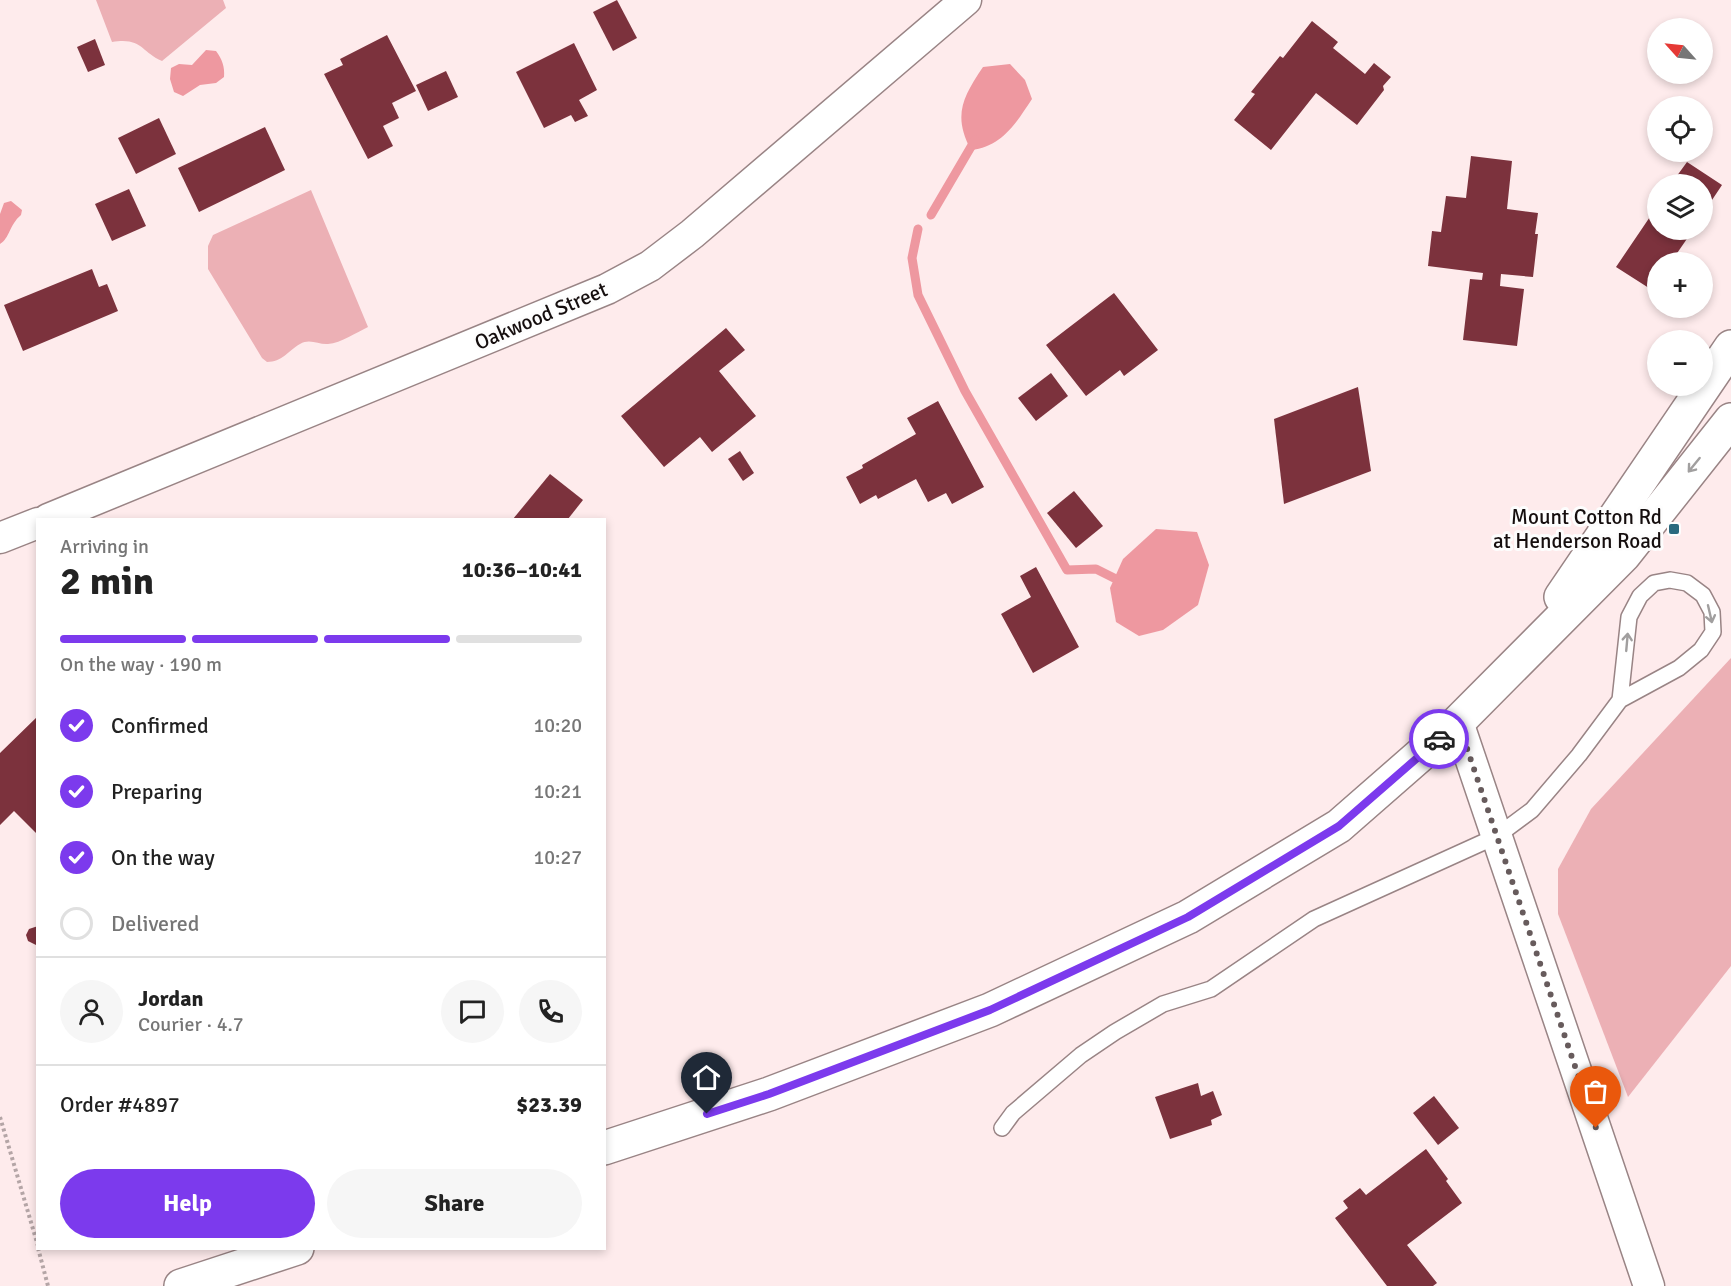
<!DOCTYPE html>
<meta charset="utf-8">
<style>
:root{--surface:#fff;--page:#f6f6f6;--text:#222;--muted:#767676;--line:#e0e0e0;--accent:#7c3aed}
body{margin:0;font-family:Signika,sans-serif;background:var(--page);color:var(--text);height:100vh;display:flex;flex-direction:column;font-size:22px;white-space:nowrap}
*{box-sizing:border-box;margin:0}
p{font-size:20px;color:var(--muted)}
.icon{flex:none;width:33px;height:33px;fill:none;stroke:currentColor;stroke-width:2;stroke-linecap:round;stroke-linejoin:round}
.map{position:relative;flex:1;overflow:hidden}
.details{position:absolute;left:36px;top:518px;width:570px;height:732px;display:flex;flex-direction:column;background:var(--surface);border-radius:0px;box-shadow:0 3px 9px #0003}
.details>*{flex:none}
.needle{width:39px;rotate:297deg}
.fabs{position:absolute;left:1647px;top:18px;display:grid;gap:12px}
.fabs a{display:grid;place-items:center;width:66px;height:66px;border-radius:50%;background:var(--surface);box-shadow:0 3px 9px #0003;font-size:30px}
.pin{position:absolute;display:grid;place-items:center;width:51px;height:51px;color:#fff;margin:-62px -26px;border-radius:50% 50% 50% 0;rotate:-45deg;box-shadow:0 0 6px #0007}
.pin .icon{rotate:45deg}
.courier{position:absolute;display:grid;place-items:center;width:60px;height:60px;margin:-30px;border:4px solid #7c3aed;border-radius:50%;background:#fff;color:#222;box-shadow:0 2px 8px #0007}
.overview em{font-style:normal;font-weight:700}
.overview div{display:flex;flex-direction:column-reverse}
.overview{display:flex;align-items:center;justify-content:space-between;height:102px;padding:0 24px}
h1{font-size:39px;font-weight:700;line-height:45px}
.bar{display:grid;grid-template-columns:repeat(4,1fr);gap:9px 6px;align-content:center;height:72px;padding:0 24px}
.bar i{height:8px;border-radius:4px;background:var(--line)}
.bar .selected{background:var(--accent)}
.bar p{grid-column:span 4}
.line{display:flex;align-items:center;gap:15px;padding:0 24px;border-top:2px solid var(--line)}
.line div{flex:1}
.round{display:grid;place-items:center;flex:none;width:63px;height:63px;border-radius:32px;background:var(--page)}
ol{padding:0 24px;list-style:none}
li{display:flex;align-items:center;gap:18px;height:66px}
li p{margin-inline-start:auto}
li .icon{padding:6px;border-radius:50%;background:var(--accent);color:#fff;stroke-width:4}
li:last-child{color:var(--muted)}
li i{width:33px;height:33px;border:3px solid var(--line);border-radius:50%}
.cta{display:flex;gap:12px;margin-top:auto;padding:12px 24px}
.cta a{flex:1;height:69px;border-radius:36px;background:var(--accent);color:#fff;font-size:24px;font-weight:700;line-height:69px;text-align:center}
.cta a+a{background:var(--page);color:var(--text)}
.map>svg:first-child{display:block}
</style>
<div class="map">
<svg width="1731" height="1286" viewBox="0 0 1731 1286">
<rect width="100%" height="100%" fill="#feebec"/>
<g fill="#ecb0b5">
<path d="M96 0H223L226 8 162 61C141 52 142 37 112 42Z"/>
<path d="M311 190 368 327C357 332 341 343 328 344 319 345 310 338 300 344 288 351 282 362 267 362L262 358 208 269V246L213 235Z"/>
<polygon points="1731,658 1731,966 1628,1097 1558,914 1558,869 1591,809"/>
</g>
<g fill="#ee98a0">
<path d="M206 50 216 51C222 59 225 67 224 77L216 83 200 85 183 96 174 92 170 79 171 68 179 64 192 65Z"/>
<path d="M1010 64 1025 80 1032 99C1016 123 1002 147 971 150 953 116 962 98 983 67Z"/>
<path d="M11 201 22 210 21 215C9 225 10 238 0 244V214L4 203Z"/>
<polygon points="1156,529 1197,532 1209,565 1198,605 1163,630 1139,636 1116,622 1110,588 1123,559"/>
</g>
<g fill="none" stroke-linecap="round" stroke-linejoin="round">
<g stroke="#ee98a0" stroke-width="9">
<polyline points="931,215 975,140"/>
<polyline points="918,229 912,258 918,295 965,391 1067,570 1096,569 1114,578"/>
</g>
</g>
<g fill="#7c323d">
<polygon points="617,0 637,38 613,51 593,12"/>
<polygon points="1312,21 1338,42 1333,48 1365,74 1374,63 1391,77 1383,86 1384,90 1357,125 1316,93 1271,150 1234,120 1255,94 1251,92 1280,56 1283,58"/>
<polygon points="387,35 416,91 392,103 399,118 383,126 393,146 368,159 324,74 343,65 340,59"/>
<polygon points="95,39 105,65 88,72 77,47"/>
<polygon points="574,43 597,90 579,100 588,116 575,122 571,115 544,128 516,72"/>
<polygon points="446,71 458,97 428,111 416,85"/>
<polygon points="159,118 176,154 136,174 118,138"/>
<polygon points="265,127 285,170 199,212 178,168"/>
<polygon points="1471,156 1512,161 1507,209 1538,213 1535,234 1538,234 1533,277 1501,274 1500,286 1524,289 1517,346 1463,340 1470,279 1482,280 1483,273 1428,266 1432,231 1441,232 1446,196 1466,198"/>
<polygon points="1687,162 1722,185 1702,215 1702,184 1671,184"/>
<polygon points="129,189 146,226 112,241 95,204"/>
<polygon points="1658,205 1658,230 1693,230 1671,262 1658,262 1658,282 1652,290 1616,267"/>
<polygon points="92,269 99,287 107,284 118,311 23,351 4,305"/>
<polygon points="1114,293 1158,350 1124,376 1120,370 1086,396 1046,345"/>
<polygon points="726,328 745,350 719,371 756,416 712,452 700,437 664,467 621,416"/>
<polygon points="1051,373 1068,396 1036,421 1018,398"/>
<polygon points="1358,387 1371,471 1284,504 1274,419"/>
<polygon points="938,401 984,487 952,504 946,493 928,502 916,479 878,499 876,495 860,504 846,477 863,468 862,465 916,434 907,418"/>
<polygon points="740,451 754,473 743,481 728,459"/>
<polygon points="550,474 583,500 568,519 513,519"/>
<polygon points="1074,491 1103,526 1076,548 1047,513"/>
<polygon points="1036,567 1079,647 1033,673 1001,614 1031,597 1020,576"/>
<polygon points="38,716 38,835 14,811 0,825 0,753"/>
<polygon points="38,926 38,945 36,945 28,941 26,935 29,929"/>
<polygon points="1198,1083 1201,1096 1213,1091 1222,1115 1211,1120 1212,1125 1170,1139 1155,1097"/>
<polygon points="1434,1096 1459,1128 1438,1145 1413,1113"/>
<polygon points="1426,1149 1448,1179 1446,1181 1462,1203 1407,1245 1437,1283 1433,1286 1387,1286 1335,1218 1348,1208 1343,1201 1360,1188 1366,1195"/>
</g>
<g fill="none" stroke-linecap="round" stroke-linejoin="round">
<g stroke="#998485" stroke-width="18">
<polyline id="service" points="1002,1128 1013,1113 1081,1055 1115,1032 1163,1004 1211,989 1314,919 1497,836 1532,810 1579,755 1620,700 1679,668 1701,650 1713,632 1712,612 1703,595 1687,583 1670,580 1654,583 1640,596 1629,617 1620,700"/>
</g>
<g stroke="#998485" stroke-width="33">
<g id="minor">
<polyline points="48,519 607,289 650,266 692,234 966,0"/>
<polyline points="0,538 38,523"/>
<polyline points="1458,722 1649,1286"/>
</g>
</g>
<g stroke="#998485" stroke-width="36">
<g id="trunk">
<polyline points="1561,597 1731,347"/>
<polyline points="604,1148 769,1094 990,1010 1188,917 1339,826 1458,722 1624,555 1731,420"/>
<polyline points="181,1286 297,1248"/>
</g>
</g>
<g stroke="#b4a5a6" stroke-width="4" stroke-dasharray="3 3" stroke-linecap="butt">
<polyline points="0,1117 38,1246"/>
<polyline points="38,1248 48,1286"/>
</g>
<use href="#service" stroke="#fff" stroke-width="15"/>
<use href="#minor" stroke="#fff" stroke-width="30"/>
<use href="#trunk" stroke="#fff" stroke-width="33"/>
</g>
<defs><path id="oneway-shaft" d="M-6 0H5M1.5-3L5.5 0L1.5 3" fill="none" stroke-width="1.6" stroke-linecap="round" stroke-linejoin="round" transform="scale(1.5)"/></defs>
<g stroke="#a19f9f">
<use href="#oneway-shaft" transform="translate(1694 465) rotate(129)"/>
<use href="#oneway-shaft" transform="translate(1710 614) rotate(77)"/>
<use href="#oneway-shaft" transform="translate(1627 642) rotate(-85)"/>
</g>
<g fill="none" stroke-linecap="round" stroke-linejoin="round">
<polyline stroke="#675b5c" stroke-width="6" stroke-dasharray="0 10.8" points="1439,739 1458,722 1596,1128"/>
<polyline stroke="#7c3aed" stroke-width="8" points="707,1114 769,1094 990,1010 1188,917 1339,826 1439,739"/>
</g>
<rect fill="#2a697e" stroke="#fdfdfd" stroke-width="2" x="1668" y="523" width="12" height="12" rx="3"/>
<g text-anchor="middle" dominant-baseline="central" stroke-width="6" stroke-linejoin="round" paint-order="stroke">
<g font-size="21" fill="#150e0e" stroke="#fdfdfd">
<text transform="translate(541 316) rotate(-23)">Oakwood Street</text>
</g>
<g font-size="21" fill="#150e0e" stroke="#fdfdfd" text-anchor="end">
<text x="1662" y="517">Mount Cotton Rd<tspan x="1662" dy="24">at Henderson Road</tspan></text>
</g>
</g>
</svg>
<div class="fabs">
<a><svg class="needle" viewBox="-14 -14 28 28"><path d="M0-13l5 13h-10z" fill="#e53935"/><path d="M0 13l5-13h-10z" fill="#767676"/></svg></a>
<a><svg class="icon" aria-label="locate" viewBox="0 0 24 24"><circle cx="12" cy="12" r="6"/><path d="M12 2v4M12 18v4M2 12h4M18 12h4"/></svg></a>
<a><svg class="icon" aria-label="layers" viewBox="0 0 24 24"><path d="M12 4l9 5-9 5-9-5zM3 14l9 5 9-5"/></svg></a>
<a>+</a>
<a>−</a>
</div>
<div class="pin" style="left:1596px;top:1128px;background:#ea580c"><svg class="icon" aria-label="bag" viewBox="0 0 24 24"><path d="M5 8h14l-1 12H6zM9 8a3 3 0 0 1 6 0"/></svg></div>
<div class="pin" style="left:707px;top:1114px;background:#1f2937"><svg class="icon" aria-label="home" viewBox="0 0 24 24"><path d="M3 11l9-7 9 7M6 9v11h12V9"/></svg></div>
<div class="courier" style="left:1439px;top:739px"><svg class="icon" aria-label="car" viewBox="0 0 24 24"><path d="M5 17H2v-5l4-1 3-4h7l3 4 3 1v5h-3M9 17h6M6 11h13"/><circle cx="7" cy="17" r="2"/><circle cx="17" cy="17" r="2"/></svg></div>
<section class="details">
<div class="overview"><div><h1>2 min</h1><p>Arriving in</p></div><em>10:36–10:41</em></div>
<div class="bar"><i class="selected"></i><i class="selected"></i><i class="selected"></i><i></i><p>On the way · 190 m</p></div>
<ol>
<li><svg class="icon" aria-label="check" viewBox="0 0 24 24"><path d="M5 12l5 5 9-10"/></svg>Confirmed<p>10:20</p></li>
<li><svg class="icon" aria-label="check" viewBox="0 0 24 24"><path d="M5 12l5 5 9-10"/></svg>Preparing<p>10:21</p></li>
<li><svg class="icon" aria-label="check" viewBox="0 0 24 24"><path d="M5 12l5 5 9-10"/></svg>On the way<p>10:27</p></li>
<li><i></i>Delivered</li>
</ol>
<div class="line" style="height:108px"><a class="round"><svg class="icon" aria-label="person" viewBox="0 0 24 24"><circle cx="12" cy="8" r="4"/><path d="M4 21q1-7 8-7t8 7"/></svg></a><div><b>Jordan</b><p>Courier · 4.7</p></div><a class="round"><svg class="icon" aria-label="chat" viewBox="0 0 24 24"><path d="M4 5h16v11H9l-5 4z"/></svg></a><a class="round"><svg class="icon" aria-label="phone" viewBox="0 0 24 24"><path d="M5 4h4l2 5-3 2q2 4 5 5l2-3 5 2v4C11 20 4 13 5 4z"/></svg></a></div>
<div class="line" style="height:78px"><div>Order #4897</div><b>$23.39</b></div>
<div class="cta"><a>Help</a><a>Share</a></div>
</section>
</div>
